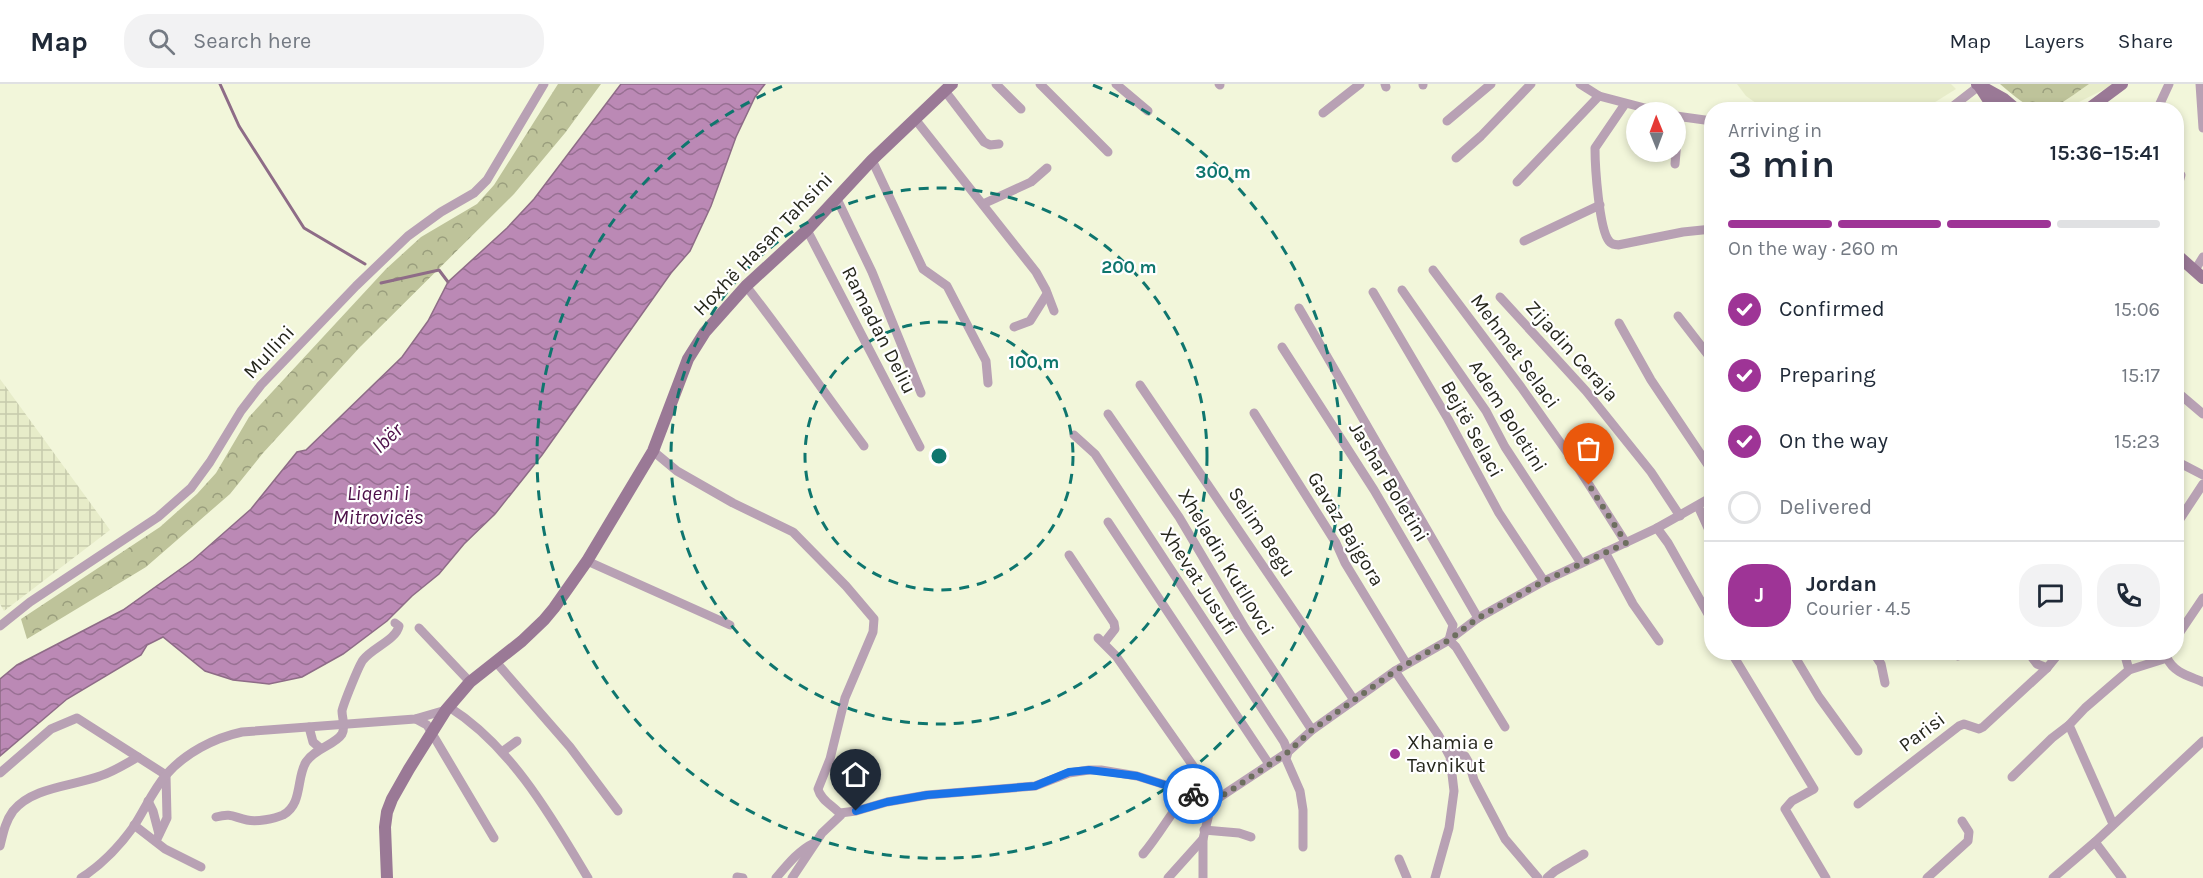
<!DOCTYPE html>
<meta charset="utf-8">
<style>
:root{--surface:#fff;--page:#f2f2f3;--text:#1f2937;--muted:#747a83;--line:#e0e1e3;--accent:#9e3496}
body{margin:0;font-family:Karla,sans-serif;background:var(--page);color:var(--text);height:100vh;display:flex;flex-direction:column;font-size:22px;white-space:nowrap}
*{box-sizing:border-box;margin:0}
p{font-size:20px;color:var(--muted)}
.icon{flex:none;width:33px;height:33px;fill:none;stroke:currentColor;stroke-width:2;stroke-linecap:round;stroke-linejoin:round}
.map{position:relative;flex:1;overflow:hidden}
.panel{position:absolute;left:1704px;top:18px;width:480px;height:558px;display:flex;flex-direction:column;background:var(--surface);border-radius:24px;box-shadow:0 3px 9px #0003}
.panel>*{flex:none}
.needle{width:39px;rotate:359deg}
.tools{position:absolute;left:1626px;top:18px;display:grid;gap:12px}
.tools a{display:grid;place-items:center;width:60px;height:60px;border-radius:50%;background:var(--surface);box-shadow:0 3px 9px #0003;font-size:30px}
.pin{position:absolute;display:grid;place-items:center;width:51px;height:51px;color:#fff;margin:-62px -26px;border-radius:50% 50% 50% 0;rotate:-45deg;box-shadow:0 0 6px #0007}
.pin .icon{rotate:45deg}
.courier{position:absolute;display:grid;place-items:center;width:60px;height:60px;margin:-30px;border:4px solid #1a73e8;border-radius:50%;background:#fff;color:#222;box-shadow:0 2px 8px #0007}
.summary em{font-style:normal;font-weight:600}
.summary div{display:flex;flex-direction:column-reverse}
.summary{display:flex;align-items:center;justify-content:space-between;height:102px;padding:0 24px}
h1{font-size:39px;font-weight:600;line-height:45px}
.bar{display:grid;grid-template-columns:repeat(4,1fr);gap:9px 6px;align-content:center;height:72px;padding:0 24px}
.bar i{height:8px;border-radius:4px;background:var(--line)}
.bar .active{background:var(--accent)}
.bar p{grid-column:span 4}
.line{display:flex;align-items:center;gap:15px;padding:0 24px;border-top:2px solid var(--line)}
.line div{flex:1}
.round{display:grid;place-items:center;flex:none;width:63px;height:63px;border-radius:24px;background:var(--page)}
ol{padding:0 24px;list-style:none}
li{display:flex;align-items:center;gap:18px;height:66px}
li p{margin-inline-start:auto}
li .icon{padding:6px;border-radius:50%;background:var(--accent);color:#fff;stroke-width:4}
li:last-child{color:var(--muted)}
li i{width:33px;height:33px;border:3px solid var(--line);border-radius:50%}
header{display:flex;align-items:center;gap:36px;box-sizing:border-box;height:84px;padding:0 30px;background:var(--surface);border-bottom:2px solid var(--line)}
header strong{font-size:28px}
nav{display:flex;gap:33px;margin-inline-start:auto;font-size:21px}
.search{width:420px;height:54px;background:var(--page);display:flex;align-items:center;gap:15px;box-sizing:border-box;padding:0 21px;border-radius:24px;color:var(--muted);font-size:22px}
.map>svg:first-child{display:block}
</style>
<header>
<strong>Map</strong>
<div class="search"><svg class="icon" aria-label="search" viewBox="0 0 24 24"><circle cx="10" cy="10" r="6"/><path d="M15 15l6 6"/></svg>Search here</div>
<nav><a>Map</a><a>Layers</a><a>Share</a></nav>
</header>
<div class="map">
<svg width="2203" height="794" viewBox="0 0 2203 794">
<defs>
<pattern id="industrial-grid" width="8" height="8" patternUnits="userSpaceOnUse" patternTransform="scale(1.5)"><rect width="8" height="8" fill="#e7ecc9"/><path d="M0 4h8M4 0v8" fill="none" stroke="#c6caac"/></pattern>
<pattern id="park-crowns" width="20" height="18" patternUnits="userSpaceOnUse" patternTransform="scale(1.5)"><rect width="20" height="18" fill="#bec39a"/><path d="M2 6a3 3 0 1 1 6 0M12 15a3 3 0 1 1 6 0" fill="none" stroke="#9a9e7d"/></pattern>
<pattern id="water-waves" width="16" height="10" patternUnits="userSpaceOnUse" patternTransform="scale(1.5)"><rect width="16" height="10" fill="#bb89b5"/><path d="M0 5q4-4 8 0t8 0" fill="none" stroke="#987093"/></pattern>
</defs>
<rect width="100%" height="100%" fill="#f2f6da"/>
<g fill="#e7ecc9">
<polygon points="1737,0 1951,0 1956,5 1924,25 1766,26 1746,12"/>
<polygon points="2013,0 2115,0 2079,18 2057,26 2046,25"/>
</g>
<polygon fill="url(#industrial-grid)" points="0,295 110,446 4,527 0,520"/>
<g fill="url(#park-crowns)">
<polygon points="558,0 601,0 565,49 514,110 360,263 263,369 230,410 146,483 27,555 21,535 160,443 197,410 216,389 249,333 386,185 421,153 477,120 494,101"/>
<path d="M2000 0H2089C2044 31 2044 38 2000 0Z"/>
</g>
<polygon fill="url(#water-waves)" stroke="#8e6c87" stroke-width="1.5" points="621,0 765,0 755,13 736,53 711,122 690,167 671,189 542,371 495,430 464,460 439,490 412,512 387,537 343,570 302,593 269,600 233,596 205,587 163,553 147,561 141,571 67,615 0,672 0,595 17,581 123,526 193,476 251,425 297,368 306,366 402,273 428,237 448,198 507,144 534,115"/>
<g fill="none" stroke-linecap="round" stroke-linejoin="round">
<g stroke="#8e6c87" stroke-width="3">
<polyline points="220,0 239,42 304,144 365,180"/>
<polyline points="381,199 439,186 448,198"/>
</g>
<g stroke="#b8a1b4" stroke-width="9">
<polyline points="996,0 1021,25"/>
<polyline points="1040,0 1108,68"/>
<polyline points="1116,0 1148,27"/>
<polyline points="1219,0 1220,1"/>
<polyline points="1385,0 1386,3"/>
<polyline points="1423,0 1423,1"/>
<polyline points="1580,0 1599,12 1660,28"/>
<polyline points="2200,0 2203,44"/>
<polyline points="945,7 984,58 990,61 999,60"/>
<path d="M1625 20 1595 64C1595 82 1599 145 1609 157 1612 161 1614 160 1618 161L1683 148 1712 145"/>
<polyline points="1948,26 1979,2"/>
<polyline points="2157,26 2169,0"/>
<polyline points="1323,29 1360,0"/>
<polyline points="1676,32 1712,37"/>
<polyline points="915,35 1036,188 1046,206 1054,227"/>
<polyline points="1447,37 1491,0"/>
<polyline points="1456,74 1481,52 1531,0"/>
<polyline points="872,76 923,185 947,202 986,277 988,299"/>
<polyline points="1675,80 1679,33"/>
<polyline points="1517,98 1599,12"/>
<polyline points="2176,109 2181,91"/>
<polyline points="837,115 872,188 921,309"/>
<polyline points="983,120 1031,98 1047,84"/>
<polyline points="807,146 920,363"/>
<polyline points="1524,157 1600,121"/>
<polyline points="1433,186 1521,303 1579,385 1626,459"/>
<polyline points="2195,186 2203,173"/>
<path d="M746 202C787 254 824 309 864 362"/>
<polyline points="1402,206 1486,327 1505,363 1581,479"/>
<polyline points="1373,208 1448,335 1499,429 1544,497"/>
<polyline points="1500,213 1586,307 1651,388 1680,432"/>
<polyline points="1299,224 1478,534"/>
<polyline points="1678,232 1712,276"/>
<polyline points="1619,239 1651,296 1712,387"/>
<polyline points="1014,243 1030,237 1047,210"/>
<polyline points="1282,263 1374,406 1453,541 1449,556 1456,563 1505,643"/>
<polyline points="1140,301 1354,616"/>
<polyline points="2176,307 2203,330"/>
<polyline points="1254,329 1336,459 1345,479 1406,579"/>
<polyline points="1108,330 1179,433 1245,544 1312,646"/>
<polyline points="1074,351 1095,370 1284,658 1288,668 1286,675 1300,707 1303,726 1303,763"/>
<path d="M653 367 677 387 733 419 793 448 846 502 874 535 873 548 845 614 830 675 818 705C821 717 834 722 841 731L822 749 792 794"/>
<polyline points="2176,377 2203,391"/>
<polyline points="1698,422 1712,453"/>
<polyline points="1108,438 1269,680"/>
<polyline points="2176,441 2203,400"/>
<polyline points="1657,444 1668,459 1712,537"/>
<polyline points="1605,468 1633,520 1659,557"/>
<polyline points="1069,471 1114,539 1115,545 1104,559"/>
<polyline points="587,477 730,541"/>
<polyline points="0,542 30,518 158,433 191,404 210,378 241,327 261,301 356,202 408,152 441,128 474,109 487,96 544,0"/>
<polyline points="419,544 470,598"/>
<polyline points="1098,554 1116,572 1210,706 1213,713"/>
<polyline points="2176,554 2203,514"/>
<polyline points="1731,568 1814,705 1792,717 1785,725 1826,794"/>
<polyline points="1792,568 1819,613 1858,667"/>
<polyline points="1873,568 1881,580 1885,599"/>
<polyline points="1956,568 1958,572"/>
<polyline points="2028,568 2037,580 2047,584"/>
<polyline points="2124,568 2129,586"/>
<path d="M2167 574C2174 589 2189 592 2203 598"/>
<polyline points="496,578 570,663 618,727"/>
<polyline points="1395,587 1439,652 1450,673 1454,707 1449,744 1435,794"/>
<path d="M449 623C511 662 551 732 588 794"/>
<polyline points="416,635 427,641 494,754"/>
<polyline points="2069,641 2113,740"/>
<polyline points="309,643 313,658 320,664"/>
<polyline points="1447,666 1465,672 1469,679 1474,696 1505,755 1538,794"/>
<polyline points="502,668 517,657"/>
<polyline points="0,689 51,645 77,634 166,691 167,734 156,757"/>
<polyline points="2012,693 2052,654 2069,641 2085,624 2129,586 2167,574"/>
<polyline points="148,717 153,727 159,750"/>
<polyline points="1858,720 1959,642 1964,640 1979,645 1983,643 2047,584 2060,568"/>
<polyline points="840,729 856,727 887,718 927,711 1035,702 1069,689 1089,686 1101,686 1137,692 1207,714 1220,713 1288,668 1312,646 1395,587 1449,556 1478,534 1544,497 1657,444 1712,413"/>
<path d="M216 733C232 729 233 733 247 736 257 738 274 735 283 731 303 720 296 694 306 678 315 664 335 661 342 650 346 643 342 634 342 627 343 621 359 581 363 576 372 564 396 556 399 542L395 539"/>
<polyline points="134,741 165,765 201,783"/>
<polyline points="1204,746 1239,749 1251,753"/>
<polyline points="2095,758 2122,794"/>
<path d="M0 762C3 750 5 738 13 727 32 703 73 702 100 692 113 688 125 680 138 673"/>
<path d="M1143 770C1160 750 1171 728 1188 709"/>
<polyline points="1399,775 1407,794"/>
<polyline points="737,793 743,794"/>
<path d="M81 794C103 780 119 763 134 742 145 725 153 706 166 691 185 669 214 654 242 648L415 635 446 626"/>
<path d="M776 794C787 781 799 766 814 759"/>
<polyline points="1168,794 1203,755"/>
<polyline points="1203,794 1203,755 1213,713"/>
<polyline points="1547,794 1555,787 1584,770"/>
<polyline points="1927,794 1968,757 1969,748 1962,737"/>
<polyline points="2053,794 2095,758 2203,657"/>
</g>
<g stroke="#9a7996" stroke-width="12">
<polyline points="1977,0 2004,15 2017,26"/>
<polyline points="1980,3 1989,17 1999,26"/>
<polyline points="2087,26 2122,0"/>
<polyline points="2176,170 2203,194"/>
<polyline points="387,794 385,743 387,728 392,715 409,685 446,626 470,598 522,557 544,536 554,524 587,477 653,367 688,275 705,248 746,202 807,146 872,76 952,0"/>
</g>
</g>
<g fill="none" stroke-linecap="round" stroke-linejoin="round">
<path stroke="#6d6f5f" stroke-width="6" stroke-dasharray="0 10.8" d="M1193 710C1206 715 1216 715 1227 709L1288 668 1312 646 1395 587 1449 556 1478 534 1544 497 1626 459 1589 401"/>
<polyline stroke="#1a73e8" stroke-width="8" points="856,727 887,718 927,711 1035,702 1069,688 1089,686 1137,692 1193,710"/>
</g>
<g fill="none" stroke="#0f766e" stroke-width="3" stroke-dasharray="10 8">
<circle cx="939" cy="372" r="134"/>
<circle cx="939" cy="372" r="268"/>
<path d="M1093 1A402 402 0 1 1 785 1"/>
</g>
<circle fill="#9e3496" stroke="#fff" stroke-width="2" cx="1395" cy="670" r="6"/>
<g text-anchor="middle" dominant-baseline="central" stroke-width="4.5" stroke-linejoin="round" paint-order="stroke">
<g font-size="20" fill="#26271d" stroke="#fff">
<text transform="translate(763 160) rotate(-46)">Hoxhë Hasan Tahsini</text>
<text transform="translate(879 246) rotate(63)">Ramadan Deliu</text>
<text transform="translate(1515 267) rotate(54)">Mehmet Selaci</text>
<text transform="translate(1572 267) rotate(48)">Zijadin Ceraja</text>
<text transform="translate(269 268) rotate(-47)">Mullini</text>
<text transform="translate(1508 332) rotate(58)">Adem Boletini</text>
<text transform="translate(1472 345) rotate(61)">Bejtë Selaci</text>
<text transform="translate(1389 398) rotate(59)">Jashar Boletini</text>
<text transform="translate(1346 445) rotate(59)">Gavaz Bajgora</text>
<text transform="translate(1262 448) rotate(56)">Selim Begu</text>
<text transform="translate(1226 478) rotate(59)">Xheladin Kutllovci</text>
<text transform="translate(1199 497) rotate(57)">Xhevat Jusufi</text>
<text transform="translate(1922 648) rotate(-37)">Parisi</text>
</g>
<g font-size="20" fill="#26271d" stroke="#fff" text-anchor="start">
<text x="1407" y="658">Xhamia e<tspan x="1407" dy="23">Tavnikut</tspan></text>
</g>
<g font-size="21" font-style="italic" fill="#4c0f48" stroke="#fff">
<text transform="translate(387 354) rotate(-43)">Ibër</text>
<text x="378" y="409">Liqeni i<tspan x="378" dy="24">Mitrovicës</tspan></text>
</g>
</g>
<circle cx="939" cy="372" r="9" fill="#0f766e" stroke="#fff" stroke-width="3"/>
<g font-size="18" text-anchor="middle" font-weight="bold" fill="#0f766e" stroke="#fff" stroke-width="4.5" stroke-linejoin="round" paint-order="stroke">
<text x="1223" y="94">300 m</text>
<text x="1129" y="189">200 m</text>
<text x="1034" y="284">100 m</text>
</g>
</svg>
<div class="tools">
<a><svg class="needle" viewBox="-14 -14 28 28"><path d="M0-13l5 13h-10z" fill="#e53935"/><path d="M0 13l5-13h-10z" fill="#747a83"/></svg></a>
</div>
<div class="pin" style="left:1589px;top:401px;background:#ea580c"><svg class="icon" aria-label="bag" viewBox="0 0 24 24"><path d="M5 8h14l-1 12H6zM9 8a3 3 0 0 1 6 0"/></svg></div>
<div class="pin" style="left:856px;top:727px;background:#1f2937"><svg class="icon" aria-label="home" viewBox="0 0 24 24"><path d="M3 11l9-7 9 7M6 9v11h12V9"/></svg></div>
<div class="courier" style="left:1193px;top:710px"><svg class="icon" aria-label="bike" viewBox="0 0 24 24"><circle cx="6" cy="16" r="4"/><circle cx="18" cy="16" r="4"/><path d="M6 16l4-8h5l3 8M10 8l3 8H6M13 5h3"/></svg></div>
<section class="panel">
<div class="summary"><div><h1>3 min</h1><p>Arriving in</p></div><em>15:36–15:41</em></div>
<div class="bar"><i class="active"></i><i class="active"></i><i class="active"></i><i></i><p>On the way · 260 m</p></div>
<ol>
<li><svg class="icon" aria-label="check" viewBox="0 0 24 24"><path d="M5 12l5 5 9-10"/></svg>Confirmed<p>15:06</p></li>
<li><svg class="icon" aria-label="check" viewBox="0 0 24 24"><path d="M5 12l5 5 9-10"/></svg>Preparing<p>15:17</p></li>
<li><svg class="icon" aria-label="check" viewBox="0 0 24 24"><path d="M5 12l5 5 9-10"/></svg>On the way<p>15:23</p></li>
<li><i></i>Delivered</li>
</ol>
<div class="line" style="height:108px"><b class="round" style="background:var(--accent);color:#fff">J</b><div><b>Jordan</b><p>Courier · 4.5</p></div><a class="round"><svg class="icon" aria-label="chat" viewBox="0 0 24 24"><path d="M4 5h16v11H9l-5 4z"/></svg></a><a class="round"><svg class="icon" aria-label="phone" viewBox="0 0 24 24"><path d="M5 4h4l2 5-3 2q2 4 5 5l2-3 5 2v4C11 20 4 13 5 4z"/></svg></a></div>
</section>
</div>
